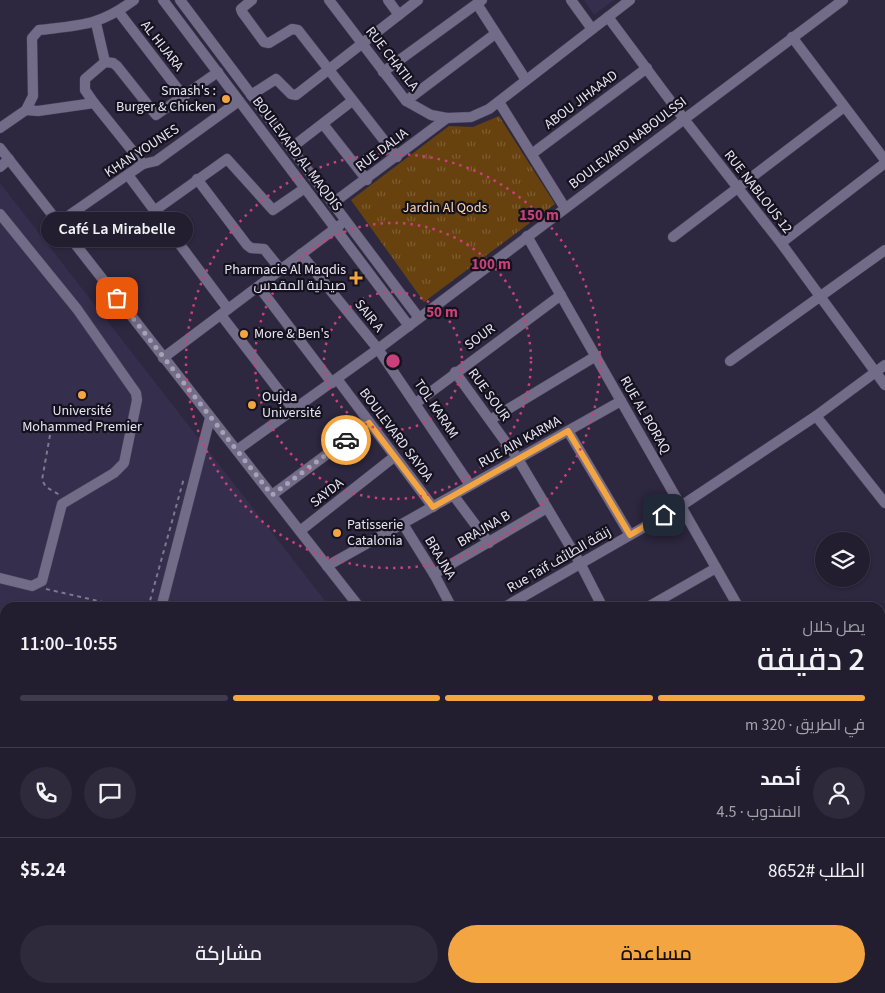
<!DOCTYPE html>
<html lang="ar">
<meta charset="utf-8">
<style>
:root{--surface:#221d2f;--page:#2e2a3b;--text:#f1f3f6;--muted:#a2a2aa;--line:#3f3b4b;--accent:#f2a541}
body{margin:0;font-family:"Source Sans 3",Cairo,sans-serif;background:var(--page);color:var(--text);direction:rtl;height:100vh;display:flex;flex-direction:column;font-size:19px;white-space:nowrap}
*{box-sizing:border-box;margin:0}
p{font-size:16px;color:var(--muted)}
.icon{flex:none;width:28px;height:28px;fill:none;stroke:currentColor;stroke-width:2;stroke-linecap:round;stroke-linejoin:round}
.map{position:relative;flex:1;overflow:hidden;direction:ltr}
.details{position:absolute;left:0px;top:602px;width:885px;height:391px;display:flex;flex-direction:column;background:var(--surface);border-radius:15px 15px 0 0;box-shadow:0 1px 4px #0004,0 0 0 1px var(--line);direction:rtl}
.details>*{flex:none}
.tools{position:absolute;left:815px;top:532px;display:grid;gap:10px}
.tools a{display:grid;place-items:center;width:55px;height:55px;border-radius:50%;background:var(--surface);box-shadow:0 1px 4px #0004,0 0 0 1px var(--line);font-size:25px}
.pin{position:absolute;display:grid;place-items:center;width:42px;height:42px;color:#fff;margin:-21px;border-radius:10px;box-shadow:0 2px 8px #0006}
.courier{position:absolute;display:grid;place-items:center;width:50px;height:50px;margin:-25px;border:4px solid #f2a541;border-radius:50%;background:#fff;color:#222;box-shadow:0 1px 6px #0007}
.bubble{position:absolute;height:35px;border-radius:18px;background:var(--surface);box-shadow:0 1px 4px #0004,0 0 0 1px var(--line);font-size:16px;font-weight:600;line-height:35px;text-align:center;direction:rtl}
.headline em{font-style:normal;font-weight:600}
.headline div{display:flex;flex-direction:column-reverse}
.headline{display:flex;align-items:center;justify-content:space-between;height:85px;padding:0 20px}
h1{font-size:32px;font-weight:600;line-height:38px}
.bar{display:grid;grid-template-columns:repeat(4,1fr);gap:8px 5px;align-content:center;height:60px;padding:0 20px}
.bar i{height:6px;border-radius:4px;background:var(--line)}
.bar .selected{background:var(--accent)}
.bar p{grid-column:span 4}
.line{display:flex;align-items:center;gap:12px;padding:0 20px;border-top:1px solid var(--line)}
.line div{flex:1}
.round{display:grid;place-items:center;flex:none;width:52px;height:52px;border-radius:26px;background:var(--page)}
.button{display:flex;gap:10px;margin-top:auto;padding:10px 20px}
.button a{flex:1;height:58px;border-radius:30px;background:var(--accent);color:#111;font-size:20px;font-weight:600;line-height:58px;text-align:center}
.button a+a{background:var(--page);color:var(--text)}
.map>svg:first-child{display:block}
</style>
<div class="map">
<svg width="885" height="993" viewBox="0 0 885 993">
<defs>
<pattern id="grass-tufts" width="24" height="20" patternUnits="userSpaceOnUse" patternTransform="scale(1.25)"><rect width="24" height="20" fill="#67420e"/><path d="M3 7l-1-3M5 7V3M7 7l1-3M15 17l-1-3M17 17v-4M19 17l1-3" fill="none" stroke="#7d5d32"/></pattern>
</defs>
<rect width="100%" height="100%" fill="#2d273f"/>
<g fill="#352e4c">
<polygon points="584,0 614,0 594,15"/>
<polygon points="0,183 330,607 5,608 5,989 607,989 610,993 0,993"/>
</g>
<polygon fill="url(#grass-tufts)" points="499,116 555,204 424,302 351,200 449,126 473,127"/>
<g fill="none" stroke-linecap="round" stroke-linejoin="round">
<g stroke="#474257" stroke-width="11">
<g id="minor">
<polyline points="163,0 409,326"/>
<polyline points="180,0 419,318"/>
<polyline points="252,0 241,9 242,12 264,42 269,43 292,29 298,30 397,157"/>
<polyline points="329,0 406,101 431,115 447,118 471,117 489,109 630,0"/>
<polyline points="388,0 399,15"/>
<polyline points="571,0 592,29"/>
<polyline points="477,4 526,80"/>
<polyline points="118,11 184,97"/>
<polyline points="608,17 684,119 781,243 885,385"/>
<polyline points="96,23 105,62 113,63 117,66 156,115 218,72"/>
<polyline points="792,37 885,160"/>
<polyline points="383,72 482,0"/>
<polyline points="251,95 276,79 291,94 296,95 418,0"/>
<polyline points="406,101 495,34"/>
<polyline points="499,102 565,208"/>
<polyline points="94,103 85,90 85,79 105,62"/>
<polyline points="26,110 38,111 94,103 143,164"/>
<polyline points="323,124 367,180"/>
<path d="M0 128 26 110 33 96 32 38 39 30C81 25 99 26 134 0"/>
<polyline points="0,148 360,608"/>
<polyline points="291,148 352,101"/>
<polyline points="533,153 647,68"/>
<polyline points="0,167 9,159"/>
<polyline points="128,175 228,309"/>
<polyline points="197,179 247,245 251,248 264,249 281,270"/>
<polyline points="333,203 447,118"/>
<polyline points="154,211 227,159 273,210 305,188"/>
<polyline points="0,214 77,309 136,393 137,400 124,463 114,473 62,504 42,581 32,586 0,578"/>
<polyline points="58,223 143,164 156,161 239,101"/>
<polyline points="527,236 739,608"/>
<polyline points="673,237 844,107"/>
<polyline points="781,243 885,163"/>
<polyline points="301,254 378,349 470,485"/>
<polyline points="259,287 332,383"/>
<polyline points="221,315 294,410"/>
<polyline points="163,358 340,225"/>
<polyline points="730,361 885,250"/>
<polyline points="455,372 518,459 580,563 603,608"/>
<polyline points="337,379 433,507"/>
<polyline points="416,403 561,295"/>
<polyline points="816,416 885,503"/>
<polyline points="490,420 596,356"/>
<polyline points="568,431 630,535"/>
<polyline points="237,450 378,349 843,0"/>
<polyline points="272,495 369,423"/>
<polyline points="454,496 489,543"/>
<polyline points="403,524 434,574 452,608"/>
<polyline points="300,531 394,457"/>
<polyline points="327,566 621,401"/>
<polyline points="434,574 547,508"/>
<polyline points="161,608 210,418"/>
<polyline points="503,608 681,506 816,416 885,365"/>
<polyline points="646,608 716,568"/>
<polyline points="880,862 882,993"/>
<polyline points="631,989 634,993"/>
<polyline points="653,989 653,993"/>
<polyline points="71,993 72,989"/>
<polyline points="762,993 763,989"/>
</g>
</g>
<g stroke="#7e798e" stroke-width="2" stroke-dasharray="4 4" stroke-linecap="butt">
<polyline points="50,435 42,480 46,487 60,495"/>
<polyline points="46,589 129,608"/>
<polyline points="148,608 184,478"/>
</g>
<use href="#minor" stroke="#726c88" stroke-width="10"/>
</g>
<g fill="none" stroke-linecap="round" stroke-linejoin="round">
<polyline stroke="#a6a1b5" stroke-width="5" stroke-dasharray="0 9" points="117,298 272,495 346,440"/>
<polyline stroke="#f2a541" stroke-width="6" points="346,440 369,423 433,507 568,431 630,535 664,515"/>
</g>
<g fill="none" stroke="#c9417a" stroke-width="2.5" stroke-dasharray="2.5 5">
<circle cx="393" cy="361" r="69"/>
<circle cx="393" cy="361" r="138"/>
<circle cx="393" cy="361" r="207"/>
</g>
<g fill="#f2a541" stroke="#14121d" stroke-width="2">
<circle cx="226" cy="99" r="5"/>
<path d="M353.5 270.5h5v5h5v5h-5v5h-5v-5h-5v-5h5z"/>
<circle cx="244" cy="334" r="5"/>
<circle cx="82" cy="395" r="5"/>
<circle cx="252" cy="405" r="5"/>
<circle cx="337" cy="533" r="5"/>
</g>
<g text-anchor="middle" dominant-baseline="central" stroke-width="4.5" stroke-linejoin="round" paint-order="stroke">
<g font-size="14" fill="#e7e3f4" stroke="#14121d">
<text transform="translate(162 46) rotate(52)">AL HIJARA</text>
<text transform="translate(392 59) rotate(52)">RUE CHATILA</text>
<text transform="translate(581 100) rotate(-37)">ABOU JIHAAAD</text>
<text transform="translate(628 143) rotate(-37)">BOULEVARD NABOULSSI</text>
<text transform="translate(382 150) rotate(-37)">RUE DALIA</text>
<text transform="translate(142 151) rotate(-33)">KHAN YOUNES</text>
<text transform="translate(297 154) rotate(53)">BOULEVARD AL MAQDIS</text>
<text transform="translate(758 192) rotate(52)">RUE NABLOUS 12</text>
<text transform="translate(369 316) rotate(51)">SAIR A</text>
<text transform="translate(480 337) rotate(-36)">SOUR</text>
<text transform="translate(489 395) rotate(54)">RUE SOUR</text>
<text transform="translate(436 409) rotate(56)">TOL KARAM</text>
<text transform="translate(645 415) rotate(60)">RUE AL BORAQ</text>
<text transform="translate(396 435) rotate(53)">BOULEVARD SAYDA</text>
<text transform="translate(520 442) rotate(-29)">RUE AIN KARMA</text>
<text transform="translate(327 493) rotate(-38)">SAYDA</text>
<text transform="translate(484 529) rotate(-30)">BRAJNA B</text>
<text transform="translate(440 558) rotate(59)">BRAJNA</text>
<text transform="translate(559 560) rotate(-30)">Rue Taïf زنقة الطائف</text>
</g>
<g font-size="14" fill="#e7e3f4" stroke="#14121d" text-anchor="start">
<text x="216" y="91" text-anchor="end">Smash's :<tspan x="216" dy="16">Burger &amp; Chicken</tspan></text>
<text x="346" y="270" text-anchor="end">Pharmacie Al Maqdis<tspan x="346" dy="16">صيدلية المقدس</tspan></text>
<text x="254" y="334">More &amp; Ben's</text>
<text x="262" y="397">Oujda<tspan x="262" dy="16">Université</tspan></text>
<text x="82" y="411" text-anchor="middle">Université<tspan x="82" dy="16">Mohammed Premier</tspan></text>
<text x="347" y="525">Patisserie<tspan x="347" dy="16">Catalonia</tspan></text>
</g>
<g font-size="14" fill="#fbd4a9" stroke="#14121d">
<text x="445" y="208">Jardin Al Qods</text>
</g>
</g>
<circle cx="393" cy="361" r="8" fill="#c9417a" stroke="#14121d" stroke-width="2.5"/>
<g font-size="15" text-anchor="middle" font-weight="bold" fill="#c9417a" stroke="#14121d" stroke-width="4.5" stroke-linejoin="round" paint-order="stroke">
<text x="539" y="220">150 m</text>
<text x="491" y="269">100 m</text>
<text x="442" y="317">50 m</text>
</g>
</svg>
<div class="tools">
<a><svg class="icon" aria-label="layers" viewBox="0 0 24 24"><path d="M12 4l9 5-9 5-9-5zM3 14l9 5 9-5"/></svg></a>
</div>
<div class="pin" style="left:117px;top:298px;background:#ea580c"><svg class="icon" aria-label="bag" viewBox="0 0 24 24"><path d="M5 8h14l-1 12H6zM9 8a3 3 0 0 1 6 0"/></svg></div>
<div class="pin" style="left:664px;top:515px;background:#1f2937"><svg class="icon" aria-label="home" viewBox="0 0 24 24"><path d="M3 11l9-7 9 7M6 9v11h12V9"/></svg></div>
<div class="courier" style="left:346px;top:440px"><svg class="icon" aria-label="car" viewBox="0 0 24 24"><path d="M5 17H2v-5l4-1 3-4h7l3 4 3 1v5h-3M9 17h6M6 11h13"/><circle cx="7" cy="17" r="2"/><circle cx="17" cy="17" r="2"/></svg></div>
<div class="bubble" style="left:41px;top:212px;width:152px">Café La Mirabelle</div>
<section class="details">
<div class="headline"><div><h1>2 دقيقة</h1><p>يصل خلال</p></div><em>10:55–11:00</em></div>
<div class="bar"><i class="selected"></i><i class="selected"></i><i class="selected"></i><i></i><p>في الطريق · 320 m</p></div>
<div class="line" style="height:90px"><a class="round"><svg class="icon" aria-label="person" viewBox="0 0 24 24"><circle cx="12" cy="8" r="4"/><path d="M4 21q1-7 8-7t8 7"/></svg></a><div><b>أحمد</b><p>المندوب · 4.5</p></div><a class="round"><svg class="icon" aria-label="chat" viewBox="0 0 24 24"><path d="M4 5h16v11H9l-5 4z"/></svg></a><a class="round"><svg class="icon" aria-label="phone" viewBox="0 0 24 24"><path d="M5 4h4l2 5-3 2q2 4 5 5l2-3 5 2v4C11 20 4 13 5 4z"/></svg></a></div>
<div class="line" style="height:65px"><div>الطلب #8652</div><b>$5.24</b></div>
<div class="button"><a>مساعدة</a><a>مشاركة</a></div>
</section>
</div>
